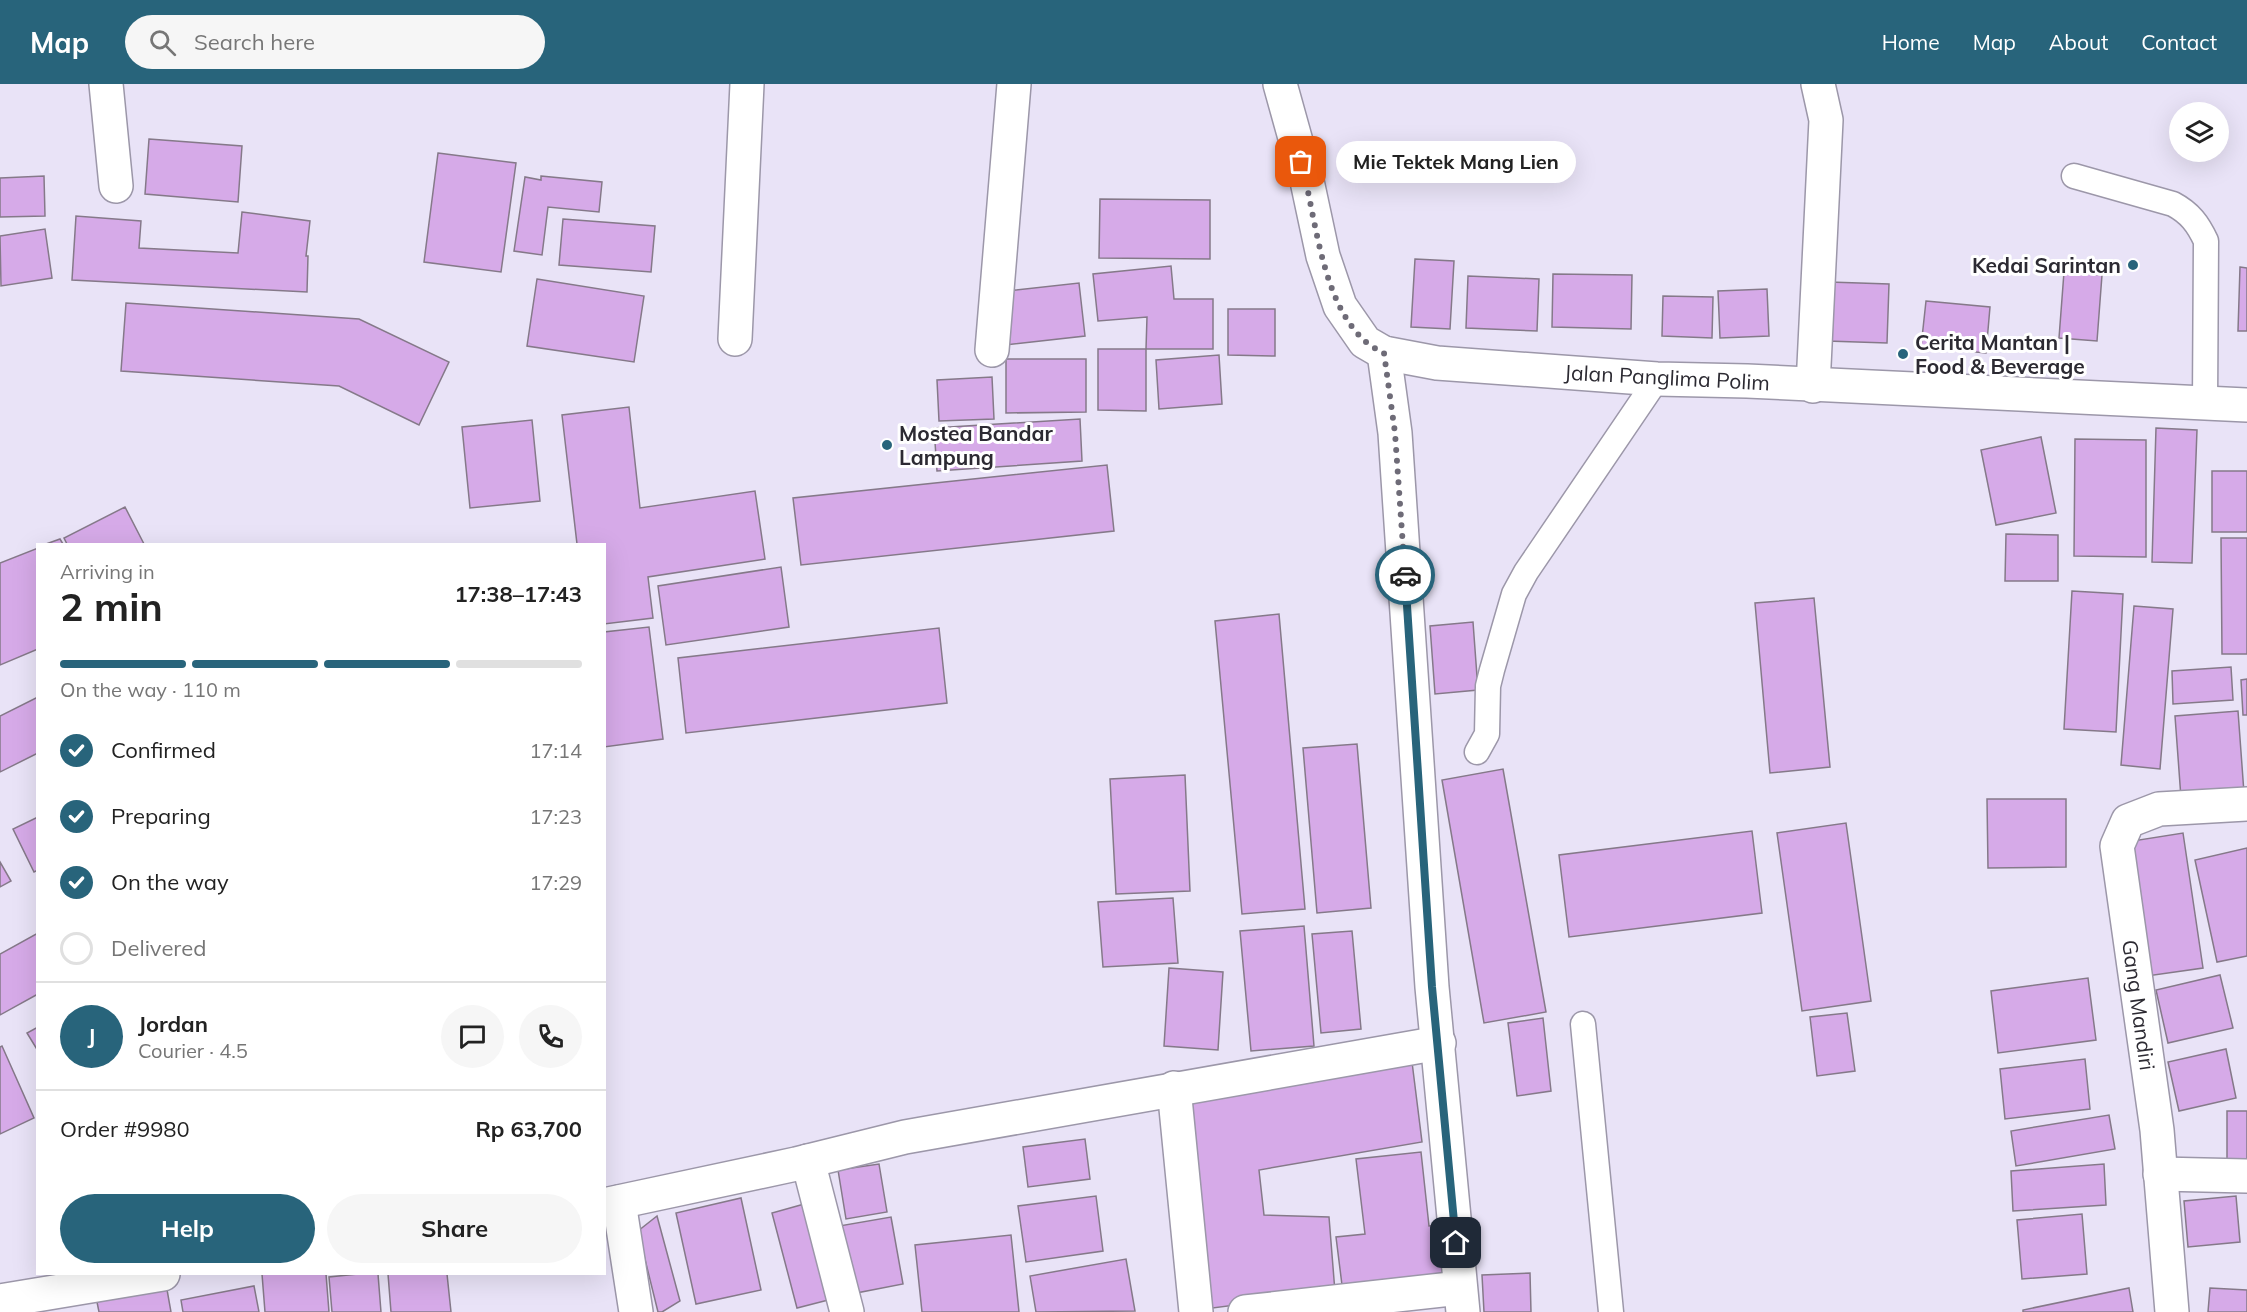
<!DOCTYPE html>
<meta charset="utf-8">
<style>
:root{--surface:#fff;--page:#f6f6f6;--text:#222;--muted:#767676;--line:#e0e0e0;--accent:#28647b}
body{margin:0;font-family:Mulish,sans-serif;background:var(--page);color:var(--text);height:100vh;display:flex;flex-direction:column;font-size:22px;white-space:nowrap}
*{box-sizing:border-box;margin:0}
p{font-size:20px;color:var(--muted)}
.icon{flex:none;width:33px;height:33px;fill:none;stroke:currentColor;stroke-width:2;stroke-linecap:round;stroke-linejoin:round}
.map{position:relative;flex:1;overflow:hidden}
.details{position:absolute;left:36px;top:459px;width:570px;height:732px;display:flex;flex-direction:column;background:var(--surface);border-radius:0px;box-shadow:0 6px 24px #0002}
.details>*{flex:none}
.fabs{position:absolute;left:2169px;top:18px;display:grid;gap:12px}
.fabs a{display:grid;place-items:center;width:60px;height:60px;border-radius:50%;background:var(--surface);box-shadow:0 6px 24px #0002;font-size:30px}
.pin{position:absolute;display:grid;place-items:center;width:51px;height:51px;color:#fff;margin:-26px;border-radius:12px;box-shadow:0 3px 9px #0006}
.courier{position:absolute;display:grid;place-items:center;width:60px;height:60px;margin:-30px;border:4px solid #28647b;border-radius:50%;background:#fff;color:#222;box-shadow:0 2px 8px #0007}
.bubble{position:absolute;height:42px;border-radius:21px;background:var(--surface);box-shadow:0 6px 24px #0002;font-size:20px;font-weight:700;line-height:42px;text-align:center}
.summary em{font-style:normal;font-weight:700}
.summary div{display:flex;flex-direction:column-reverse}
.summary{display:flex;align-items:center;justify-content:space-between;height:102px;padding:0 24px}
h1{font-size:39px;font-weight:700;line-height:45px}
.bar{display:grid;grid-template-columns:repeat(4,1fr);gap:9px 6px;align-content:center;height:72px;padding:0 24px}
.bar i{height:8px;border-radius:4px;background:var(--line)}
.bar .on{background:var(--accent)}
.bar p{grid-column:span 4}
.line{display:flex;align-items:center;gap:15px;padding:0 24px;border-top:2px solid var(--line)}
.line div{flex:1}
.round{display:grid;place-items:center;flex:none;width:63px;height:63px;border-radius:32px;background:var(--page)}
ol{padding:0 24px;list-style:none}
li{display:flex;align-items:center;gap:18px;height:66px}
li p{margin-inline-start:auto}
li .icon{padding:6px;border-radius:50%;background:var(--accent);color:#fff;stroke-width:4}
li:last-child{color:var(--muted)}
li i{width:33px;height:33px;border:3px solid var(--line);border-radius:50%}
.action{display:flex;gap:12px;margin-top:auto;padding:12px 24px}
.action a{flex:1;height:69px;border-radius:36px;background:var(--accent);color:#fff;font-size:24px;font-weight:700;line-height:69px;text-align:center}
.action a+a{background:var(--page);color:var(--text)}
header{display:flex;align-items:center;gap:36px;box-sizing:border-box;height:84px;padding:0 30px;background:var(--accent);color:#fff}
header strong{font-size:28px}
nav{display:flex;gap:33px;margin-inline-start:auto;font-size:21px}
.search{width:420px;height:54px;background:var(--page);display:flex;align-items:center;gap:15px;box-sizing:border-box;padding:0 21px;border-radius:33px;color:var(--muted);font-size:22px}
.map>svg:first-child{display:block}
</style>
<header>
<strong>Map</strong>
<div class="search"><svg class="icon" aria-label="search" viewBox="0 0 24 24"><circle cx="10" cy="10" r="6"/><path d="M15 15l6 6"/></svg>Search here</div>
<nav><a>Home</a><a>Map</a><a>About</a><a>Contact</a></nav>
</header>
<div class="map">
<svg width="2247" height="1228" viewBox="0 0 2247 1228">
<rect width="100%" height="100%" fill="#e9e3f7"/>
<g fill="#d6aae8" stroke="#857989" stroke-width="1.5">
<polygon points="149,55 242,62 238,118 145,110"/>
<polygon points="438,69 516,79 501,188 424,178"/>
<polygon points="44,92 45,132 0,133 0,94"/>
<polygon points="541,92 602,98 599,128 548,123 542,171 514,167 525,93 541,96"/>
<polygon points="1100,115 1210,116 1210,175 1099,174"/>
<polygon points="242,128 310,137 306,172 308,172 307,208 72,196 76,132 141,137 139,164 238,169"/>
<polygon points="563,135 655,142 651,188 559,181"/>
<polygon points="45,145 52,194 1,202 0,152"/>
<polygon points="1415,175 1454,177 1450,245 1411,243"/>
<polygon points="1171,182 1174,215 1213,215 1213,265 1146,265 1147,233 1098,237 1093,190"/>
<polygon points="2240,183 2247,184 2247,247 2238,247"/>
<polygon points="2064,188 2102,191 2097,257 2059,254"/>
<polygon points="1553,190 1632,191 1631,245 1552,243"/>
<polygon points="1468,192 1539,195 1537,247 1466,244"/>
<polygon points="537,195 644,212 634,278 527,262"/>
<polygon points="1829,198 1889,200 1887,259 1827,257"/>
<polygon points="1079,199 1085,252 1005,261 999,208"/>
<polygon points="1767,205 1769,252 1720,254 1718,207"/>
<polygon points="1663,212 1713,213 1712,254 1662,252"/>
<polygon points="1926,217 1990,223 1986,269 1921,263"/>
<polygon points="126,219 359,235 449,278 419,341 339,302 121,287"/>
<polygon points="1228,225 1275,225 1275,272 1228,271"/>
<polygon points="1098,265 1146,265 1146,327 1098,326"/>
<polygon points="1219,271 1222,320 1159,325 1156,276"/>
<polygon points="1006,275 1086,275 1086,328 1006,329"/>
<polygon points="992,293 994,335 939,337 937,296"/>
<polygon points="629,323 640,424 755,407 765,475 648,493 653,534 604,540 604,460 577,460 562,331"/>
<polygon points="1080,335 1082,377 937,387 934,344"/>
<polygon points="532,336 540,417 470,424 462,343"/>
<polygon points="2156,344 2197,346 2192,479 2152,478"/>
<polygon points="2041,353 2056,429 1996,441 1981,366"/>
<polygon points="2075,355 2146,356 2146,473 2074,472"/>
<polygon points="1107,381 1114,447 801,481 793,414"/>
<rect x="2212" y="387" width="35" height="61"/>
<polygon points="125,423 144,460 67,460 64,454"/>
<polygon points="2006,450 2058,451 2058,497 2005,497"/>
<polygon points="2221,454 2247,454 2247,570 2222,570"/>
<polygon points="60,455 63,460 46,460"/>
<polygon points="38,464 38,565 0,581 0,479"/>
<polygon points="781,483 789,543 666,561 658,502"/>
<polygon points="2072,507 2123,510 2116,648 2064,645"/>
<polygon points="1814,514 1830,683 1770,689 1755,519"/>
<polygon points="2134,522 2173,525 2160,685 2121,681"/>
<polygon points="1279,530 1305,825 1242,830 1215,537"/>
<polygon points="1473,538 1478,606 1435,610 1430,542"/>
<polygon points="649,543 663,655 604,663 604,548"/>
<polygon points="939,544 947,619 686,649 678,574"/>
<polygon points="2231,583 2233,616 2173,620 2172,587"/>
<polygon points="2247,595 2247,631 2243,631 2241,596"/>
<polygon points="38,613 38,669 0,688 0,632"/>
<polygon points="2238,627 2244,709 2181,714 2175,632"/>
<polygon points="1357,660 1371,824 1317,829 1303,664"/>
<polygon points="1503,685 1546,928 1484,939 1442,696"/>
<polygon points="1185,691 1190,807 1116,810 1110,695"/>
<polygon points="1987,715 2066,715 2066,783 1988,784"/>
<polygon points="38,733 38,786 34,788 13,745"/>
<polygon points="1846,739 1871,917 1802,927 1777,749"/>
<polygon points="1752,747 1762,829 1569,853 1559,771"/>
<polygon points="2183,749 2203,884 2147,892 2126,758"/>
<polygon points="2247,764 2247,872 2217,878 2195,776"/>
<polygon points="0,778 11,797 0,803"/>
<polygon points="1173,814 1178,879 1103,883 1098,818"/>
<polygon points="1304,842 1314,962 1251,967 1240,847"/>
<polygon points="1352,847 1361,945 1321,949 1312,850"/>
<polygon points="38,849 38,910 0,931 0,870"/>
<polygon points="1169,884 1223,888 1218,966 1164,962"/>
<polygon points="2220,891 2233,944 2168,959 2156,906"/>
<polygon points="2088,894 2096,956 1998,969 1991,907"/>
<polygon points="1847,929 1855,987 1817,992 1810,933"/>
<polygon points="1543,934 1551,1007 1517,1012 1508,939"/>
<polygon points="38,943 38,967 27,949"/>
<polygon points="2,962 34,1034 0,1050 0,963"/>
<polygon points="2226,965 2236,1014 2179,1027 2168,978"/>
<polygon points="2085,975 2090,1025 2005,1035 2000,985"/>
<polygon points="1412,978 1422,1058 1259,1086 1264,1131 1329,1133 1335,1208 1205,1225 1178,1016"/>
<polygon points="2227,1027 2247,1027 2247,1087 2227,1086"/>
<polygon points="2109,1031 2115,1065 2016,1082 2011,1047"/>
<polygon points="1085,1055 1090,1095 1028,1103 1023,1063"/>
<polygon points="1421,1068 1429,1142 1440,1141 1444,1197 1343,1209 1336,1153 1365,1150 1356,1075"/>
<polygon points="879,1080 887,1128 846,1135 838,1086"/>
<polygon points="2104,1080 2106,1121 2013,1127 2011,1087"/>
<polygon points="1096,1112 1103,1167 1026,1178 1018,1122"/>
<polygon points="2236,1112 2240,1158 2188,1163 2184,1117"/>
<polygon points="741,1114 761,1206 696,1220 676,1129"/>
<polygon points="815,1117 840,1213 797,1224 772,1129"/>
<polygon points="2082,1130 2087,1190 2022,1195 2017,1136"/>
<polygon points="657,1132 680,1217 662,1228 658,1228 638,1147"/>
<polygon points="891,1133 903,1200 851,1210 839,1142"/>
<polygon points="1011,1151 1019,1228 922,1228 915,1161"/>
<polygon points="1126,1175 1135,1227 1036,1228 1030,1192"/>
<polygon points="1530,1189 1531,1228 1484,1228 1482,1191"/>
<polygon points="262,1190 326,1190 329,1228 265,1228"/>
<polygon points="358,1190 378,1190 381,1228 332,1228 329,1193"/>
<polygon points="388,1190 447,1190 451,1228 391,1228"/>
<polygon points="166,1200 171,1228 99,1228 96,1213"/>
<polygon points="254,1202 259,1228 183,1228 181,1216"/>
<polygon points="2129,1204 2133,1228 2023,1228 2023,1226"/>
<polygon points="2210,1204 2247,1206 2247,1228 2208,1228"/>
</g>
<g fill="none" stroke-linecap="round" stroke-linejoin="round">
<g stroke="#9c97a9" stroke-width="27">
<g id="service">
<path d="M2074 92 2173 120C2190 129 2198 140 2206 157L2205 319"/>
<polyline points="1477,668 1487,650 1488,602 1492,586 1514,510 1526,488 1657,295"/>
<polyline points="1583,940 1611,1228"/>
</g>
</g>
<g stroke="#9c97a9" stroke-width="36">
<g id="minor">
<polyline points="106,0 116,102"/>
<polyline points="735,255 747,0"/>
<polyline points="992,266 1014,0"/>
<polyline points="1813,302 1826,36 1818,0"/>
<polyline points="1174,1004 1196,1228"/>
<polyline points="808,1077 847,1228"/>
<polyline points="2160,1090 2247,1092"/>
<polyline points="619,1118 636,1228"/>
<polyline points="604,1121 796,1080 905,1053 1439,959"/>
<polyline points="0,1217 163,1190"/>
<polyline points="1245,1228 1460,1204"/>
<polyline points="2172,1228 2157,1046 2117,762 2128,737 2159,725 2247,720"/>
</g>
</g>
<g stroke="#9c97a9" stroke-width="36">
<g id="tertiary">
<polyline points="1280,0 1307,97 1323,172 1340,222 1365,258 1384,269 1437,279 1657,295 1747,297 2247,321"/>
<polyline points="1384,269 1395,349 1432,903 1463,1228"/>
</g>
</g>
<use href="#service" stroke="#fff" stroke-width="24"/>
<use href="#minor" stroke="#fff" stroke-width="33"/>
<use href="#tertiary" stroke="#fff" stroke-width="33"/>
</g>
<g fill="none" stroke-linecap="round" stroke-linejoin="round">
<path stroke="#6e6b77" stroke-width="6" stroke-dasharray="0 10.8" d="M1301 78C1316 132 1321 218 1365 257 1370 262 1378 266 1384 269L1395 349 1405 491"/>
<polyline stroke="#28647b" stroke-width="8" points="1405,491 1432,903 1456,1159"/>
</g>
<g fill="#28647b" stroke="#fff" stroke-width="2">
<circle cx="2133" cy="181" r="6"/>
<circle cx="1903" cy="270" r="6"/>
<circle cx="887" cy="361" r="6"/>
</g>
<g text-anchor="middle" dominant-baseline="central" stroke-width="6" stroke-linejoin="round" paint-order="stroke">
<g font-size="21" font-weight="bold" fill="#2c2a32" stroke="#fff" text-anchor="start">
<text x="2121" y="181" text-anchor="end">Kedai Sarintan</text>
<text x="1915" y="258">Cerita Mantan |<tspan x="1915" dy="24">Food &amp; Beverage</tspan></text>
<text x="899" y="349">Mostea Bandar<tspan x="899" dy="24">Lampung</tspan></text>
</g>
<g font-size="21" fill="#2c2a32" stroke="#fff">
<text transform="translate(1667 293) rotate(3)">Jalan Panglima Polim</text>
<text transform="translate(2139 921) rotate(82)">Gang Mandiri</text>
</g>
</g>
</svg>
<div class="fabs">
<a><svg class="icon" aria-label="layers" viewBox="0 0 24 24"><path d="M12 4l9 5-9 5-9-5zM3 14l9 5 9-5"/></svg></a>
</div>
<div class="pin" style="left:1301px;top:78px;background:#ea580c"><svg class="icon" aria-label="bag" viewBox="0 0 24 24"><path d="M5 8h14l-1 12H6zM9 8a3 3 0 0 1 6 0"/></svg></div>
<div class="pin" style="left:1456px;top:1159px;background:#1f2937"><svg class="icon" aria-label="home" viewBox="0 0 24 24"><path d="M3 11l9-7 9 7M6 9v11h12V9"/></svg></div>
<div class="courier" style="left:1405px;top:491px"><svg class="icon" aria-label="car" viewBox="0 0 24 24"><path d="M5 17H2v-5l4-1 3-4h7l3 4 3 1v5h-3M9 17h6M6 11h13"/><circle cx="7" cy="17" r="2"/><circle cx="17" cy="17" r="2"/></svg></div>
<div class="bubble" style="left:1336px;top:57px;width:240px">Mie Tektek Mang Lien</div>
<section class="details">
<div class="summary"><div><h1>2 min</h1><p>Arriving in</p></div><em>17:38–17:43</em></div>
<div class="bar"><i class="on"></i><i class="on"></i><i class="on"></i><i></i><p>On the way · 110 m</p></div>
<ol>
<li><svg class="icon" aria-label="check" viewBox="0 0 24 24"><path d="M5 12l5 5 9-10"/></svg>Confirmed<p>17:14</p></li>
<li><svg class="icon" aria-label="check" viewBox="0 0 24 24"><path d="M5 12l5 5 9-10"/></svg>Preparing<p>17:23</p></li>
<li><svg class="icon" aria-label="check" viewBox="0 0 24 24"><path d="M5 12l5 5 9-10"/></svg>On the way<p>17:29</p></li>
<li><i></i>Delivered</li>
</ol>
<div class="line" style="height:108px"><b class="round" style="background:var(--accent);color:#fff">J</b><div><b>Jordan</b><p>Courier · 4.5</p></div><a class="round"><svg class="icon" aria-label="chat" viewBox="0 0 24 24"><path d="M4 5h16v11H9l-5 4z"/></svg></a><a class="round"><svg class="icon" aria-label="phone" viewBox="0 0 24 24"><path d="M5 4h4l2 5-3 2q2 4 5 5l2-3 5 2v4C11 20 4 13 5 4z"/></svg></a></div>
<div class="line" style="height:78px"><div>Order #9980</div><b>Rp 63,700</b></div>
<div class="action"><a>Help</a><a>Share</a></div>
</section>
</div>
